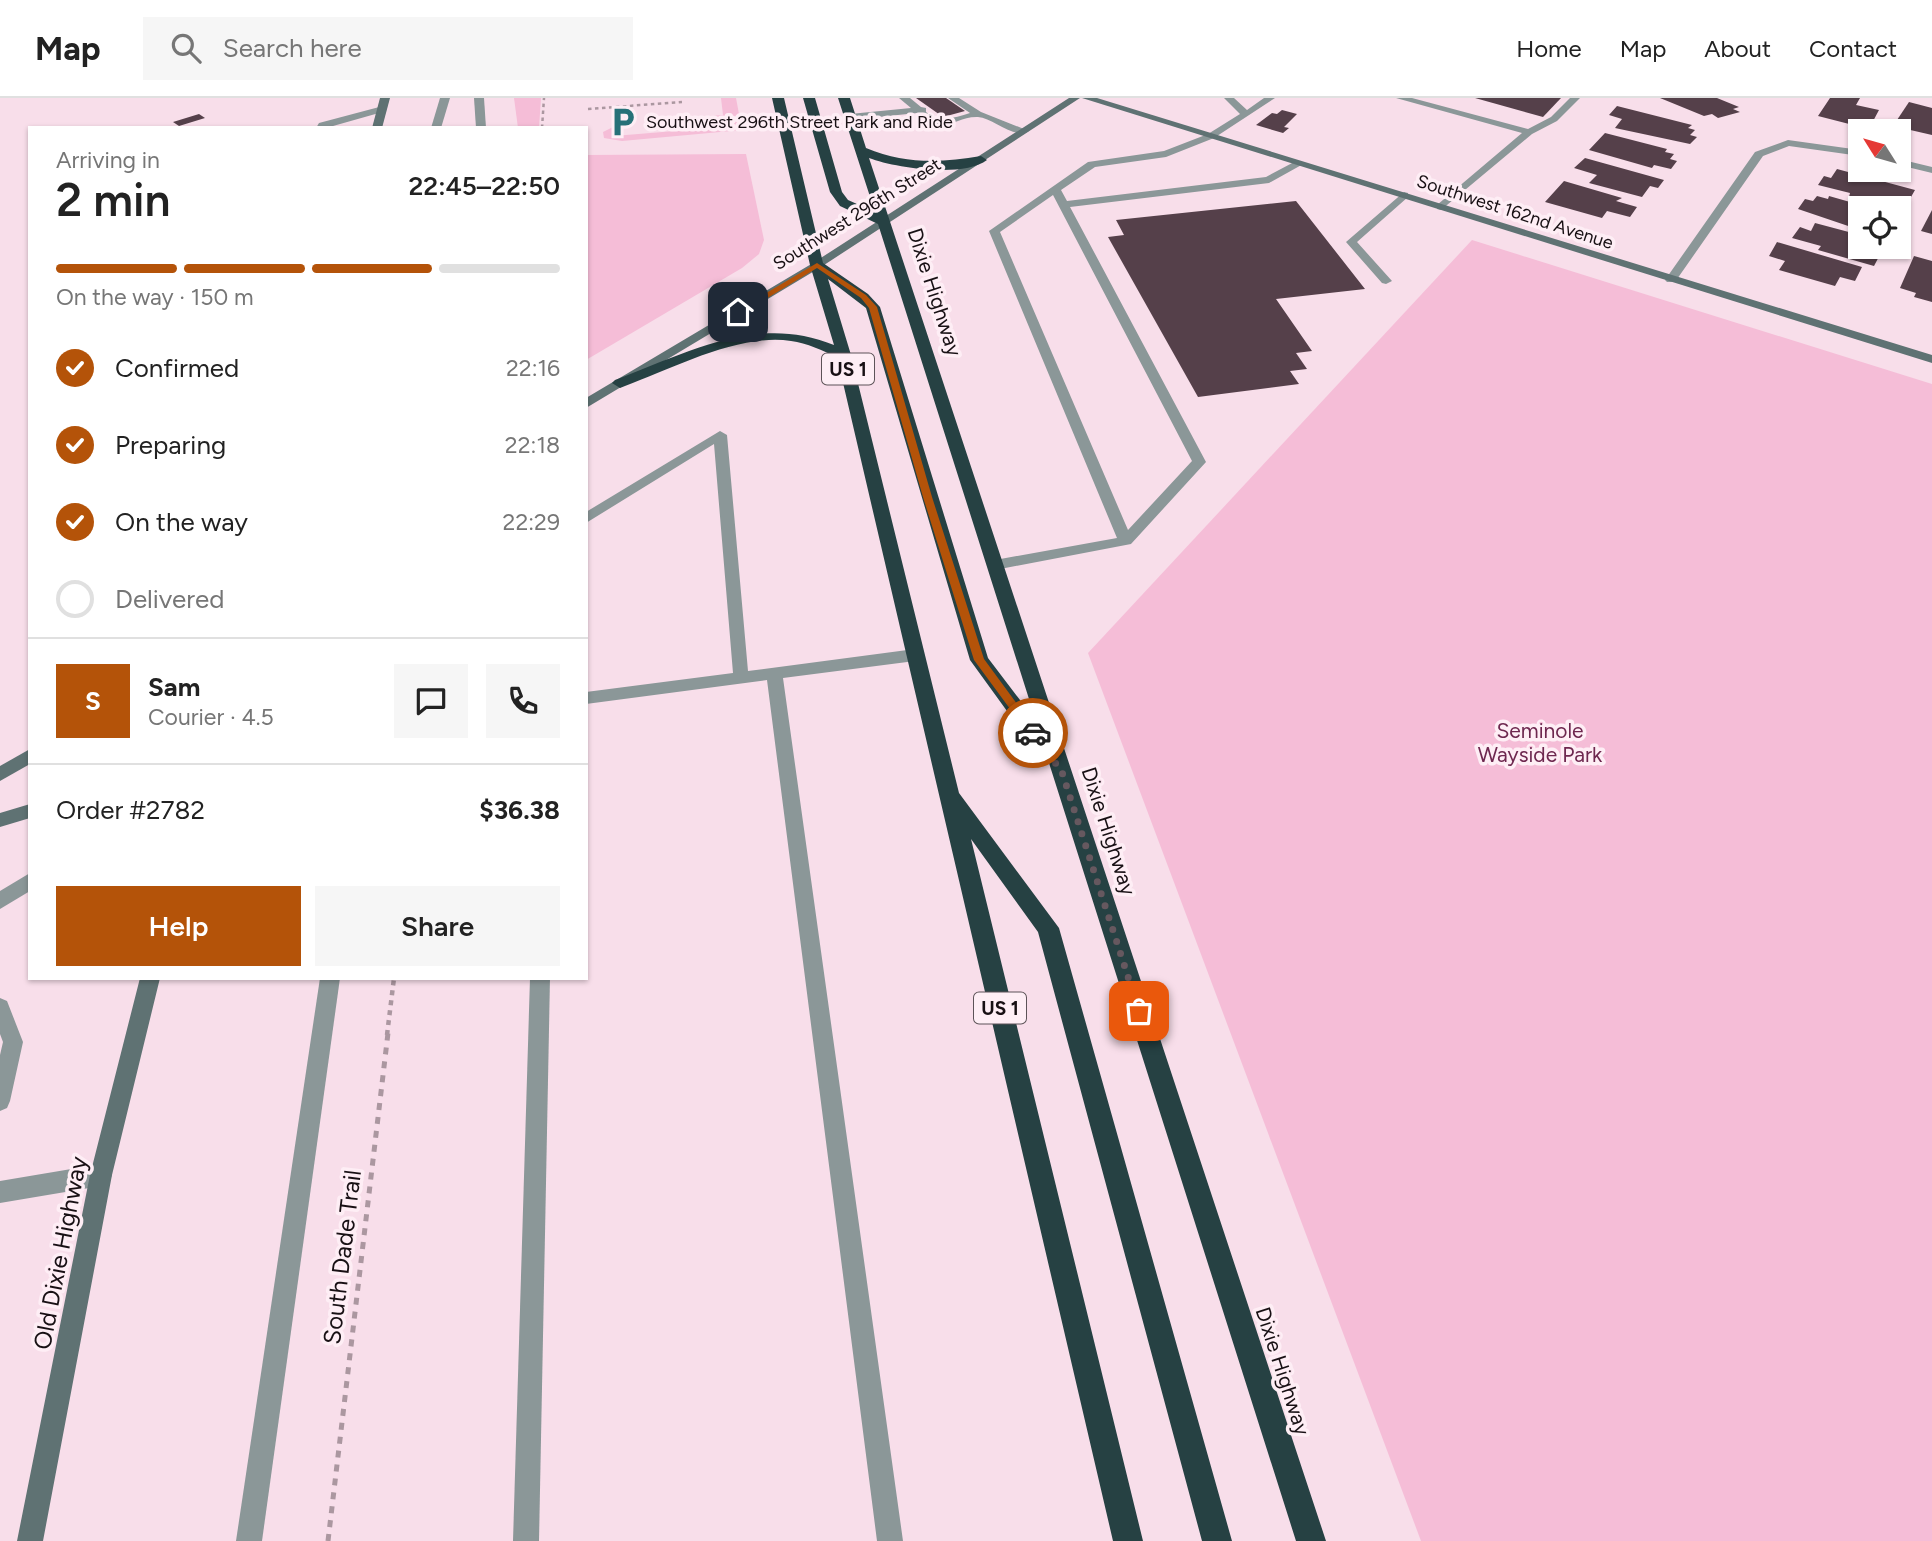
<!DOCTYPE html>
<meta charset="utf-8">
<style>
:root{--surface:#fff;--page:#f6f6f6;--text:#222;--muted:#767676;--line:#e0e0e0;--accent:#b45309}
body{margin:0;font-family:Figtree,sans-serif;background:var(--page);color:var(--text);height:100vh;display:flex;flex-direction:column;font-size:26px;white-space:nowrap}
*{box-sizing:border-box;margin:0}
p{font-size:23px;color:var(--muted)}
.icon{flex:none;width:38px;height:38px;fill:none;stroke:currentColor;stroke-width:2;stroke-linecap:round;stroke-linejoin:round}
.map{position:relative;flex:1;overflow:hidden}
.sheet{position:absolute;left:28px;top:28px;width:560px;height:854px;display:flex;flex-direction:column;background:var(--surface);border-radius:0px;box-shadow:0 2px 5px #0004}
.sheet>*{flex:none}
.needle{width:46px;rotate:307deg}
.buttons{position:absolute;left:1848px;top:21px;display:grid;gap:14px}
.buttons a{display:grid;place-items:center;width:63px;height:63px;border-radius:0px;background:var(--surface);box-shadow:0 2px 5px #0004;font-size:35px}
.pin{position:absolute;display:grid;place-items:center;width:60px;height:60px;color:#fff;margin:-30px;border-radius:14px;box-shadow:0 4px 10px #0006}
.courier{position:absolute;display:grid;place-items:center;width:70px;height:70px;margin:-35px;border:5px solid #b45309;border-radius:50%;background:#fff;color:#222;box-shadow:0 2px 9px #0007}
.overview em{font-style:normal;font-weight:600}
.overview div{display:flex;flex-direction:column-reverse}
.overview{display:flex;align-items:center;justify-content:space-between;height:119px;padding:0 28px}
h1{font-size:46px;font-weight:600;line-height:52px}
.bar{display:grid;grid-template-columns:repeat(4,1fr);gap:10px 7px;align-content:center;height:84px;padding:0 28px}
.bar i{height:9px;border-radius:5px;background:var(--line)}
.bar .active{background:var(--accent)}
.bar p{grid-column:span 4}
.line{display:flex;align-items:center;gap:18px;padding:0 28px;border-top:2px solid var(--line)}
.line div{flex:1}
.round{display:grid;place-items:center;flex:none;width:74px;height:74px;border-radius:0px;background:var(--page)}
ol{padding:0 28px;list-style:none}
li{display:flex;align-items:center;gap:21px;height:77px}
li p{margin-inline-start:auto}
li .icon{padding:7px;border-radius:50%;background:var(--accent);color:#fff;stroke-width:4}
li:last-child{color:var(--muted)}
li i{width:38px;height:38px;border:4px solid var(--line);border-radius:50%}
.action{display:flex;gap:14px;margin-top:auto;padding:14px 28px}
.action a{flex:1;height:80px;border-radius:0px;background:var(--accent);color:#fff;font-size:28px;font-weight:600;line-height:80px;text-align:center}
.action a+a{background:var(--page);color:var(--text)}
header{display:flex;align-items:center;gap:42px;box-sizing:border-box;height:98px;padding:0 35px;background:var(--surface);border-bottom:2px solid var(--line)}
header strong{font-size:33px}
nav{display:flex;gap:38px;margin-inline-start:auto;font-size:24px}
.search{width:490px;height:63px;background:var(--page);display:flex;align-items:center;gap:18px;box-sizing:border-box;padding:0 24px;border-radius:0px;color:var(--muted);font-size:26px}
.map>svg:first-child{display:block}
</style>
<header>
<strong>Map</strong>
<div class="search"><svg class="icon" aria-label="search" viewBox="0 0 24 24"><circle cx="10" cy="10" r="6"/><path d="M15 15l6 6"/></svg>Search here</div>
<nav><a>Home</a><a>Map</a><a>About</a><a>Contact</a></nav>
</header>
<div class="map">
<svg width="1932" height="1443" viewBox="0 0 1932 1443">
<rect width="100%" height="100%" fill="#f8deea"/>
<g fill="#f5bdd7">
<polygon points="514,0 541,0 539,30 518,30"/>
<polygon points="721,0 736,0 742,32 622,43 604,40 603,34 613,29 614,38 699,31 698,19 723,17"/>
<polygon points="746,56 764,142 759,156 742,170 586,262 586,57"/>
<polygon points="1472,142 1932,286 1932,1443 1421,1443 1088,555"/>
</g>
<g fill="#55404a">
<polygon points="916,0 946,0 965,13 943,19"/>
<polygon points="1475,0 1561,0 1543,19"/>
<polygon points="1660,0 1717,0 1739,9 1733,11 1740,14 1718,20 1712,16 1704,18"/>
<polygon points="1830,0 1860,0 1856,7 1879,12 1871,27 1860,24 1857,28 1818,18"/>
<polygon points="1909,4 1932,10 1932,37 1893,28"/>
<polygon points="1617,8 1692,27 1688,30 1695,32 1690,37 1697,39 1690,46 1615,30 1622,21 1609,17"/>
<polygon points="1282,12 1297,16 1284,29 1289,30 1283,35 1256,27 1272,15 1277,16"/>
<polygon points="199,16 205,20 179,28 173,24"/>
<polygon points="1605,35 1667,51 1665,54 1674,56 1670,61 1677,63 1671,71 1654,67 1652,70 1589,52"/>
<polygon points="1585,60 1664,82 1658,90 1650,88 1642,99 1589,85 1597,77 1574,70"/>
<polygon points="1837,71 1915,92 1903,113 1849,99 1850,95 1818,87 1824,78 1831,80"/>
<polygon points="1564,83 1622,100 1616,103 1637,109 1630,119 1607,113 1602,120 1545,104"/>
<polygon points="1817,98 1828,101 1829,98 1871,110 1860,110 1860,132 1798,111 1805,101 1813,103"/>
<polygon points="1296,103 1365,191 1276,201 1312,253 1296,255 1307,271 1290,273 1299,286 1198,299 1108,139 1124,137 1116,122"/>
<polygon points="1932,112 1932,136 1921,133"/>
<polygon points="1815,125 1860,137 1860,149 1884,149 1874,168 1818,152 1821,148 1792,140 1800,129 1811,133"/>
<polygon points="1777,144 1862,169 1855,183 1840,179 1835,188 1779,172 1785,163 1769,158"/>
<polygon points="1914,158 1932,163 1932,204 1914,199 1916,195 1900,190"/>
</g>
<g fill="none" stroke-linecap="round" stroke-linejoin="round">
<g stroke="#ab97a0" stroke-width="2.5" stroke-dasharray="3.5 3.5" stroke-linecap="butt">
<polyline points="588,11 682,4"/>
<polyline points="542,30 544,0"/>
</g>
<polyline stroke="#ab97a0" stroke-width="4.5" stroke-dasharray="5 5" stroke-linecap="butt" points="387,937 394,880"/>
<polyline stroke="#ab97a0" stroke-width="5" stroke-dasharray="7 7" stroke-linecap="butt" points="328,1443 388,935"/>
<g fill="#8b9798" fill-rule="evenodd">
<polygon points="440,0 450,0 441,30 431,30"/>
<polygon points="474,0 484,0 486,30 476,30"/>
<path d="M899 0H910L921 9 926 10V14C940 25 955 20 970 15L948 0H959L981 14 1029 33C1015 42 993 20 978 19 954 18 945 40 917 15L850 22 845 19 850 16 911 10Z"/>
<path d="M1224 0H1234L1247 12 1264 0H1275L1214 40 1166 59 1095 69 1061 92 1067 103 1266 79 1296 63 1305 65 1269 85 1070 109 1206 364 1131 446 995 472 990 470 988 467 990 464 995 462 1117 440 989 133 1088 64 1164 53 1208 36 1240 16ZM1053 97 1192 363 1128 432 1000 134Z"/>
<polygon points="1396,0 1412,0 1528,31 1551,19 1570,0 1580,0 1557,23 1532,36 1441,112 1437,111 1437,107 1522,35"/>
<polygon points="383,8 386,9 386,13 326,30 316,30 319,25"/>
<polygon points="1404,94 1408,95 1408,99 1357,144 1392,183 1386,186 1382,185 1346,144"/>
<polygon points="720,333 727,337 748,573 915,551 923,557 915,563 783,580 903,1443 877,1443 767,582 586,606 586,594 733,575 714,346 586,425 586,414"/>
<polygon points="30,775 30,793 0,811 0,793"/>
<polygon points="320,880 340,880 262,1443 236,1443"/>
<polygon points="530,880 550,880 539,1443 513,1443"/>
<polygon points="0,900 7,903 23,944 10,1003 7,1010 0,1013 0,957 3,944 0,936"/>
<polygon points="101,1066 109,1069 112,1077 109,1085 101,1088 0,1105 0,1083"/>
</g>
<g fill="#8b9798" fill-rule="evenodd">
<polygon points="1788,42 1860,52 1860,58 1789,48 1763,58 1675,184 1667,184 1665,182 1755,54"/>
<polygon points="1899,61 1932,69 1932,75 1899,67"/>
</g>
<g fill="#5f7273" fill-rule="evenodd">
<polygon points="380,0 390,0 382,30 372,30"/>
<polygon points="1069,0 1080,0 821,169 586,310 586,300 813,165"/>
<polygon points="1082,0 1097,0 1932,257 1932,265"/>
<polygon points="30,651 30,666 0,683 0,668"/>
<polygon points="30,706 30,720 0,729 0,715"/>
<polygon points="140,880 160,880 112,1077 43,1443 17,1443 90,1077"/>
</g>
<path fill="#264143" fill-rule="evenodd" d="M772 0H784L823 165 868 196 880 209 988 560 1036 623 878 126 840 108 830 94 803 0H815L842 94 848 102 875 114 838 0H850L866 50C905 66 940 65 981 58L987 62C964 80 895 70 869 60L1326 1443H1296L1049 665 1044 664 970 562 866 210 828 181 851 257 959 695 1059 830 1232 1443H1202L1038 834 971 741 1143 1443H1113L837 259C823 253 807 245 791 243 739 235 674 270 625 288L620 290 612 285 615 282C687 255 757 215 834 247L810 167Z"/>
</g>
<polygon fill="#b45309" points="817,165 866,197 877,209 932,399 984,561 1037,633 1037,638 1030,638 974,562 923,399 869,210 861,200 817,170 741,216 734,214"/>
<g fill="none" stroke-linecap="round" stroke-linejoin="round">
<polyline stroke="#66585f" stroke-width="7" stroke-dasharray="0 12.6" points="1033,635 1062,674 1139,913"/>
</g>
<defs>
<g id="parking-bare" transform="scale(2.415)"><path d="M-3.5-5.5H1a3.5 3.5 0 0 1 0 7H-1V5.5H-3.5ZM-1-3.4V-.6H.8a1.4 1.4 0 0 0 0-2.8Z" fill="#277178" stroke="#feeef5" stroke-width="2.5" paint-order="stroke"/></g>
</defs>
<g fill-rule="evenodd">
<use href="#parking-bare" x="623" y="24"/>
</g>
<g text-anchor="middle" dominant-baseline="central" stroke-width="7" stroke-linejoin="round" paint-order="stroke">
<g font-size="18" fill="#181014" stroke="#feeef5" text-anchor="start">
<text x="646" y="24">Southwest 296th Street Park and Ride</text>
</g>
<g font-size="18" fill="#181014" stroke="#feeef5">
<text transform="translate(1515 114) rotate(18)">Southwest 162nd Avenue</text>
<text transform="translate(857 116) rotate(-32)">Southwest 296th Street</text>
</g>
<g fill="#feeef5" stroke="#5d5358" stroke-width="2">
<rect x="822" y="255.5" width="52" height="31" rx="5"/>
<rect x="974" y="894.5" width="52" height="31" rx="5"/>
</g>
<g font-size="19" font-weight="bold" fill="#181014">
<text x="848" y="271">US 1</text>
<text x="1000" y="910">US 1</text>
</g>
<g font-size="21" fill="#181014" stroke="#feeef5">
<text transform="translate(935 194) rotate(72)">Dixie Highway</text>
<text transform="translate(1109 733) rotate(72)">Dixie Highway</text>
<text transform="translate(1283 1273) rotate(72)">Dixie Highway</text>
</g>
<g font-size="21" fill="#6e274f" stroke="#feeef5">
<text x="1540" y="632">Seminole<tspan x="1540" dy="24">Wayside Park</tspan></text>
</g>
<g font-size="24" fill="#181014" stroke="#feeef5">
<text transform="translate(60 1155) rotate(-79)">Old Dixie Highway</text>
<text transform="translate(342 1159) rotate(-83)">South Dade Trail</text>
</g>
</g>
</svg>
<div class="buttons">
<a><svg class="needle" viewBox="-14 -14 28 28"><path d="M0-13l5 13h-10z" fill="#e53935"/><path d="M0 13l5-13h-10z" fill="#767676"/></svg></a>
<a><svg class="icon" aria-label="locate" viewBox="0 0 24 24"><circle cx="12" cy="12" r="6"/><path d="M12 2v4M12 18v4M2 12h4M18 12h4"/></svg></a>
</div>
<div class="pin" style="left:1139px;top:913px;background:#ea580c"><svg class="icon" aria-label="bag" viewBox="0 0 24 24"><path d="M5 8h14l-1 12H6zM9 8a3 3 0 0 1 6 0"/></svg></div>
<div class="pin" style="left:738px;top:214px;background:#1f2937"><svg class="icon" aria-label="home" viewBox="0 0 24 24"><path d="M3 11l9-7 9 7M6 9v11h12V9"/></svg></div>
<div class="courier" style="left:1033px;top:635px"><svg class="icon" aria-label="car" viewBox="0 0 24 24"><path d="M5 17H2v-5l4-1 3-4h7l3 4 3 1v5h-3M9 17h6M6 11h13"/><circle cx="7" cy="17" r="2"/><circle cx="17" cy="17" r="2"/></svg></div>
<section class="sheet">
<div class="overview"><div><h1>2 min</h1><p>Arriving in</p></div><em>22:45–22:50</em></div>
<div class="bar"><i class="active"></i><i class="active"></i><i class="active"></i><i></i><p>On the way · 150 m</p></div>
<ol>
<li><svg class="icon" aria-label="check" viewBox="0 0 24 24"><path d="M5 12l5 5 9-10"/></svg>Confirmed<p>22:16</p></li>
<li><svg class="icon" aria-label="check" viewBox="0 0 24 24"><path d="M5 12l5 5 9-10"/></svg>Preparing<p>22:18</p></li>
<li><svg class="icon" aria-label="check" viewBox="0 0 24 24"><path d="M5 12l5 5 9-10"/></svg>On the way<p>22:29</p></li>
<li><i></i>Delivered</li>
</ol>
<div class="line" style="height:126px"><b class="round" style="background:var(--accent);color:#fff">S</b><div><b>Sam</b><p>Courier · 4.5</p></div><a class="round"><svg class="icon" aria-label="chat" viewBox="0 0 24 24"><path d="M4 5h16v11H9l-5 4z"/></svg></a><a class="round"><svg class="icon" aria-label="phone" viewBox="0 0 24 24"><path d="M5 4h4l2 5-3 2q2 4 5 5l2-3 5 2v4C11 20 4 13 5 4z"/></svg></a></div>
<div class="line" style="height:91px"><div>Order #2782</div><b>$36.38</b></div>
<div class="action"><a>Help</a><a>Share</a></div>
</section>
</div>
